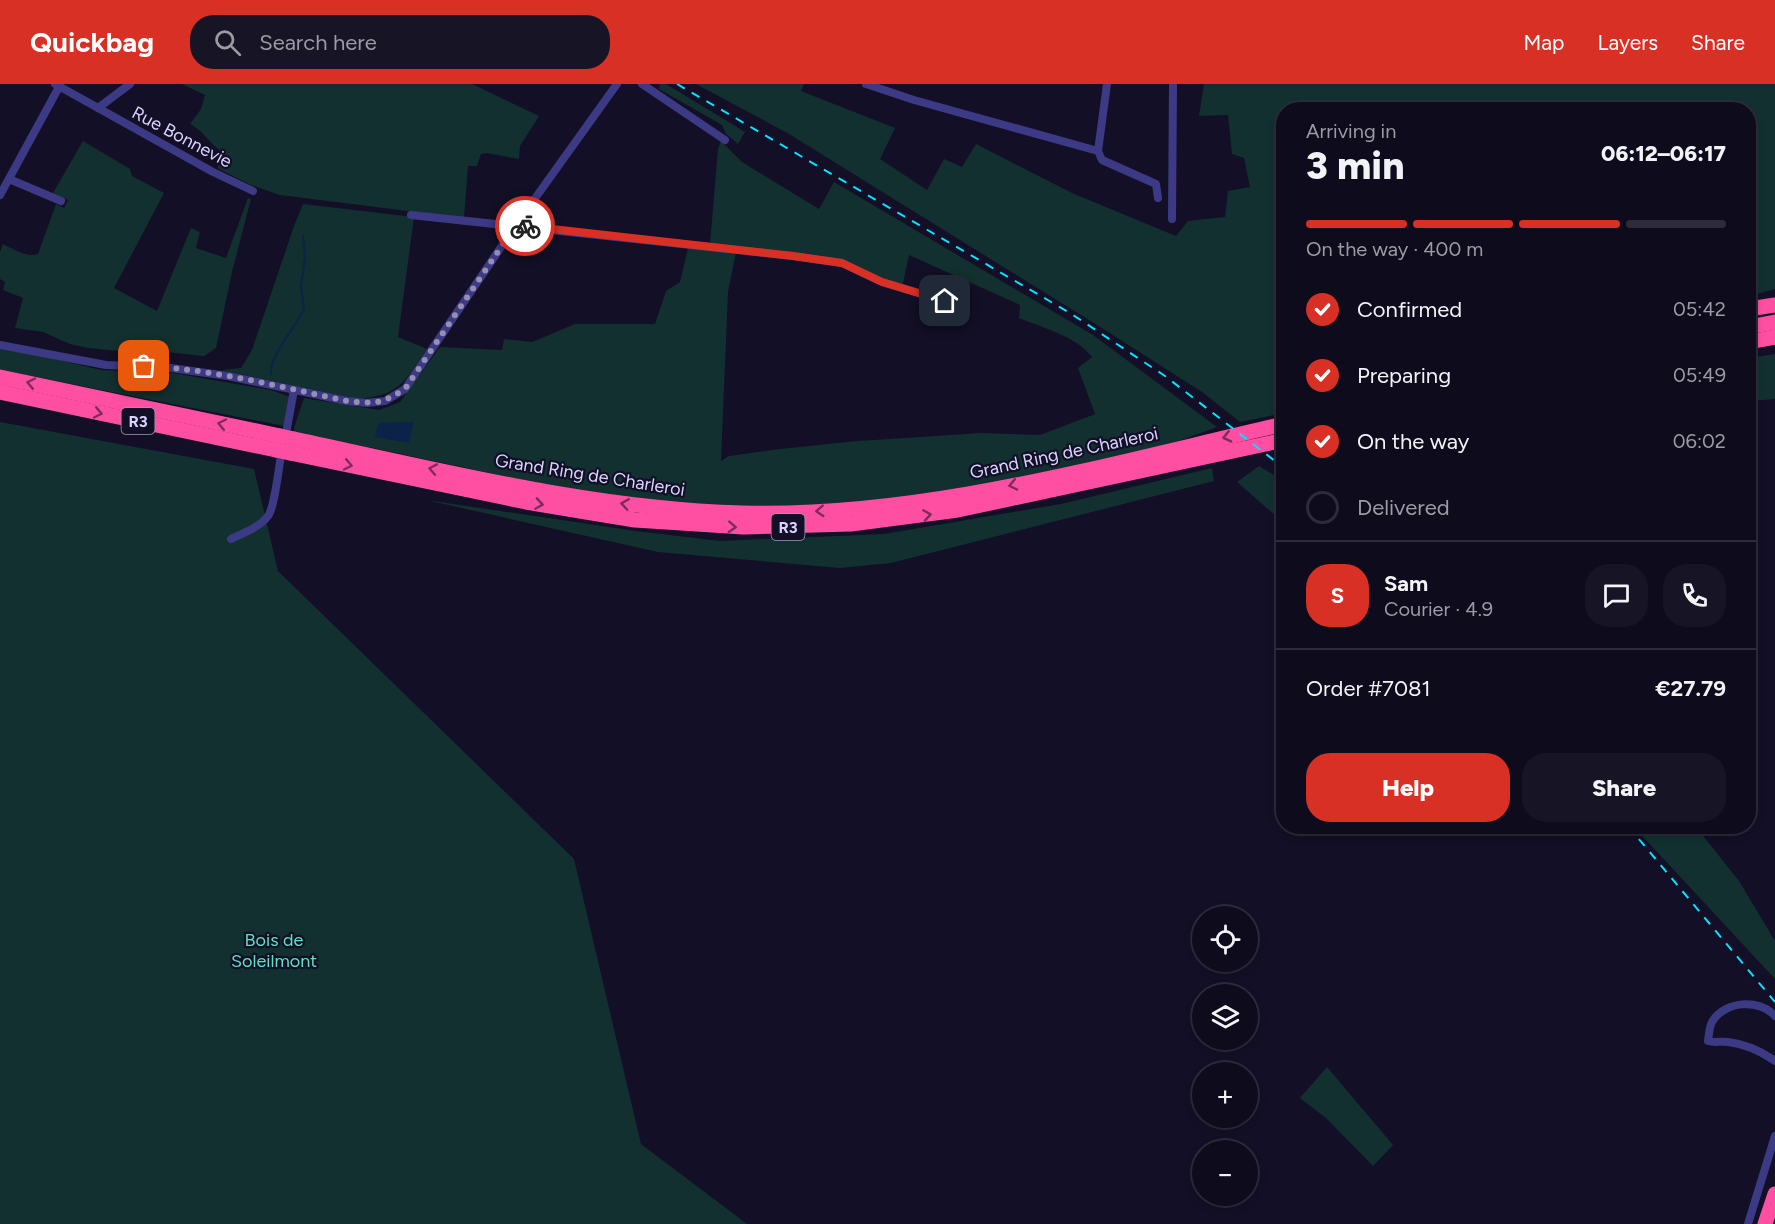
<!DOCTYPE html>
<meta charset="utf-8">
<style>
:root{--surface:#0e0b1c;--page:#171425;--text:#f1f3f6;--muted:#9b9ba3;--line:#2e2b3b;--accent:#d93025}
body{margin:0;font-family:Figtree,sans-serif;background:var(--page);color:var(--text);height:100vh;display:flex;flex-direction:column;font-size:22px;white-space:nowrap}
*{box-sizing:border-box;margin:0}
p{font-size:20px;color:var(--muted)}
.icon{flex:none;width:33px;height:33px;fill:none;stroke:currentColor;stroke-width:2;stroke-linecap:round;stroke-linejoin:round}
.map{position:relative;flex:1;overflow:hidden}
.details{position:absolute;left:1276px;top:18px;width:480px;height:732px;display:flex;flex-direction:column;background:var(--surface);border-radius:24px;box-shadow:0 3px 9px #0003,0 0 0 2px var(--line)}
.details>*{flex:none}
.tools{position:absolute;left:1192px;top:822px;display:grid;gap:12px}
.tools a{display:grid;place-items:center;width:66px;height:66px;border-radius:50%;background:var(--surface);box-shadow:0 3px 9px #0003,0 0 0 2px var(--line);font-size:30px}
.pin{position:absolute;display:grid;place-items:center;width:51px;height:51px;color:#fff;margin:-26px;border-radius:12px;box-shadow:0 3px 9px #0006}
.courier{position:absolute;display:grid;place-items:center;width:60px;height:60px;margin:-30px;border:4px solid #d93025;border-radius:50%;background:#fff;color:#222;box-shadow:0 2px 8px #0007}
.overview em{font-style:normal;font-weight:800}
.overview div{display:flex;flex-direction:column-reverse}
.overview{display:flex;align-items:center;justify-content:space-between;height:102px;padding:0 30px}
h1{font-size:39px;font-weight:800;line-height:45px}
.bar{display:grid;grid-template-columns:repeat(4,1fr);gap:9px 6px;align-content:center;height:72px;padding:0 30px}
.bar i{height:8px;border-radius:4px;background:var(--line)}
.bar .selected{background:var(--accent)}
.bar p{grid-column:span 4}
.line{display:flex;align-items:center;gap:15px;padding:0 30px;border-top:2px solid var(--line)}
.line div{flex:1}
.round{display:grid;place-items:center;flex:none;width:63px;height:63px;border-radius:24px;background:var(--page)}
ol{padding:0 30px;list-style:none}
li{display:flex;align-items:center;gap:18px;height:66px}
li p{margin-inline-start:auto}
li .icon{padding:6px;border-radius:50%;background:var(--accent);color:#fff;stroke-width:4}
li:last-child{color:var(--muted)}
li i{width:33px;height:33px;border:3px solid var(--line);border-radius:50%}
.cta{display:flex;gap:12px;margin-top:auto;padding:12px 30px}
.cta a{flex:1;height:69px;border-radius:24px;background:var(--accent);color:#fff;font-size:24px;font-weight:800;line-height:69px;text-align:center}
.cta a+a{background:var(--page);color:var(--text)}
header{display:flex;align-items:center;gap:36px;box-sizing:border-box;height:84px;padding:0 30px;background:var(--accent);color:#fff}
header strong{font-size:28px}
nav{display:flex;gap:33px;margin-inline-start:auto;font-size:21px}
.search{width:420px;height:54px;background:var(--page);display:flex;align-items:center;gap:15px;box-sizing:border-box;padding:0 21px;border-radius:24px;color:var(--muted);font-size:22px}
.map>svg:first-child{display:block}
</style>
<header>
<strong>Quickbag</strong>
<div class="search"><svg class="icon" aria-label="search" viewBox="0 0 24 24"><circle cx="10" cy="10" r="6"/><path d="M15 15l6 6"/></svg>Search here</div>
<nav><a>Map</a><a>Layers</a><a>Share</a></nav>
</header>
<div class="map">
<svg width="1775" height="1140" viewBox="0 0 1775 1140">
<rect width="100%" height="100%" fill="#130f26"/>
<g fill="#12302f">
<path d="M182 0H472L539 32 520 62 519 75 487 69 481 70 477 82H468L464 134 280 111 251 101 217 84 226 69C209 62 207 49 190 40L201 25 205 11Z"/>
<polygon points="660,0 666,0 745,48 738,60 726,50 722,41 659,5"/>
<polygon points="696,0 804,0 801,7 895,44 880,75 927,106 944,75 962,83 976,60 1072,109 1176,152 1188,137 1225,133 1228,107 1250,103 1244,74 1232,70 1228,31 1199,32 1204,0 1775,0 1775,205 1749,212 1749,26 1284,26 1284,329 1240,338 1202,308 1105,246 789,50"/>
<path d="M83 57 130 85 132 92 164 109 114 204 157 227 191 144 200 148 196 164 226 174 248 114 251 115 232 188 216 264 204 272 166 268 149 270 88 264 70 260 43 248 15 244 23 214 3 206 5 198 0 195V168L3 160C14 165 26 174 38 170L56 120 64 124 68 116 53 109Z"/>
<path d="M721 57 742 78 819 125 834 98 1093 251 1217 343 1168 361 903 420 756 425 601 413 373 364 295 349 294 344 304 314 379 326 400 318 440 263 502 266 504 255 532 258 575 240H655L666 207 680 198 688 164 736 168 728 208 721 377 729 372 780 365 858 357 982 349 1040 351 1095 330 1078 284 1092 273C1076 252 1043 244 1019 234L1020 221 909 171 902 204 836 177 710 160 718 65Z"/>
<path d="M303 120 414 133 398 253 427 265C404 298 400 312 357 315L221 286 241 284 252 266 294 142Z"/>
<polygon points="0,262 101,286 173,289 271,306 293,314 284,342 0,286"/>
<polygon points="1775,270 1775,315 1749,317 1749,274"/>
<polygon points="0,338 254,385 278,487 574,775 641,1060 747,1140 0,1140"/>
<polygon points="1259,382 1284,397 1284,439 1237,398"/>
<polygon points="1212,384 1214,397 891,479 840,484 658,468 426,416 636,447 720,457 884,450 1061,420"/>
<polygon points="1634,743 1696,743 1739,797 1775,857 1775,895"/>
<polygon points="1327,983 1393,1061 1373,1082 1326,1034 1300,1014"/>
</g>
<polygon fill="#0c2248" points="414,338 409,359 375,353 378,339"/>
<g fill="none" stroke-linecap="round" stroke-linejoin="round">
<path stroke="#0c2248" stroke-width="2" d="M271 290C269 272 297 242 304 224L301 203 305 173 303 152"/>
<g stroke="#3d3a85" stroke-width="8">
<polyline points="55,0 213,88 253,107"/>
<polyline points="642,0 725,56"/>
<polyline points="866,0 914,16 1098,67 1102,76 1156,100 1158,114"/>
<polyline points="98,24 130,0"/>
<polyline points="1098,67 1107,0"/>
<polyline points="9,95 61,117"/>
<polyline points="0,111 59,3"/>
<polyline points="411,131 793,172 842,179 882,198 945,217"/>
<polyline points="1172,135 1173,0"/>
<polyline points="0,261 106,281 164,283 228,292 347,317 367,319 385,317 405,305 516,141 617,0"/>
<polyline points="285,355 294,306"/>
<path d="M231 455C243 449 260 443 268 432 275 423 279 380 282 366"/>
<path d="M1775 932C1759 914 1724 917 1712 938 1709 944 1709 951 1708 957 1715 959 1721 957 1728 958 1745 960 1761 967 1775 977"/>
<polyline points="1748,1140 1775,1052"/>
</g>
<g stroke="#ff4fa3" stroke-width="15">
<polyline points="1749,225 1775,221"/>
<polyline points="1749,243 1775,238"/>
<polyline points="1749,258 1775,253"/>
<polyline points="0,293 280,352"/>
<polyline points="0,308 276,366"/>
<path d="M294 355C441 386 590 425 742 429 923 434 1108 380 1284 340"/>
<polyline points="290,369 526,418 580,427 635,436 743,443 851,440 958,426 1284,356"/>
<polyline points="1765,1140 1775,1110"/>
</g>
<g stroke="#00e5ff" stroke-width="2" stroke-dasharray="9 8" stroke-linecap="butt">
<polyline points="677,0 1070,229 1165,292 1284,384"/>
<polyline points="1628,742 1775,918"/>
</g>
<g stroke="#ff4fa3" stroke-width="15">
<polyline points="280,352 294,355"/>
<polyline points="276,366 290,369"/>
</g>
</g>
<defs><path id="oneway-chevron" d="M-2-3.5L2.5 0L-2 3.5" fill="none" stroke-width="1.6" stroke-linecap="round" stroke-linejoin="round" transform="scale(1.5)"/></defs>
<g stroke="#7d2c5e">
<use href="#oneway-chevron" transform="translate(31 299) rotate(-168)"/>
<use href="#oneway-chevron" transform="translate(98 329) rotate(12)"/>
<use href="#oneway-chevron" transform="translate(222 340) rotate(-168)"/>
<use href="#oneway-chevron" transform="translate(1227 353) rotate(167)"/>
<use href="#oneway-chevron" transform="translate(348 381) rotate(12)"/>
<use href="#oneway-chevron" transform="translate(433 385) rotate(-169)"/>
<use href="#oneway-chevron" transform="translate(1013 401) rotate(168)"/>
<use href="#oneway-chevron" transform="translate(539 420) rotate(9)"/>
<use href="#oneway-chevron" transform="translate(625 420) rotate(-171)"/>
<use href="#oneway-chevron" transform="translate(820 427) rotate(177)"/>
<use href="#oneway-chevron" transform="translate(927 431) rotate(-9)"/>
<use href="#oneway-chevron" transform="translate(732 443) rotate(3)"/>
</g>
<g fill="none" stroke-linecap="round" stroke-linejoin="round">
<path stroke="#948fb3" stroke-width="6" stroke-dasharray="0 10.8" d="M144 282C213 285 280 303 347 317 376 320 381 320 405 305L516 141 525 142"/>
<polyline stroke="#d93025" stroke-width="8" points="525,142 793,172 842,179 882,198 945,217"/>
</g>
<g text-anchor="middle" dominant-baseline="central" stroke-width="4.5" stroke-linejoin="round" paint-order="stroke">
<g fill="#130f26" stroke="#9e99be" stroke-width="1.5">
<rect x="121.5" y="324" width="33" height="26" rx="4.5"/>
<rect x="771.5" y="430" width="33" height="26" rx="4.5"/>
</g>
<g font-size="16" font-weight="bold" fill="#d9d4ff">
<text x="138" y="337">R3</text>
<text x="788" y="443">R3</text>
</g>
<g font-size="18" fill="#d9d4ff" stroke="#130f26">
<text transform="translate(182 53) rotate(28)">Rue Bonnevie</text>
<text transform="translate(1064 369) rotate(-12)">Grand Ring de Charleroi</text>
<text transform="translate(590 391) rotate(9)">Grand Ring de Charleroi</text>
</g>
<g font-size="18" fill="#5fe0c0" stroke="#130f26">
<text x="274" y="856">Bois de<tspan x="274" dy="21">Soleilmont</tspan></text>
</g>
</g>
</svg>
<div class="tools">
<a><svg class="icon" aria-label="locate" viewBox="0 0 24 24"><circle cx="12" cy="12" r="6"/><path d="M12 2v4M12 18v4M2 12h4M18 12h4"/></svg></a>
<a><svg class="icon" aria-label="layers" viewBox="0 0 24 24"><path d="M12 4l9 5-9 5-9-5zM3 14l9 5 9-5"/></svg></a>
<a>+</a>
<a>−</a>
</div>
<div class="pin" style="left:144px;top:282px;background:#ea580c"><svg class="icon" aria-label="bag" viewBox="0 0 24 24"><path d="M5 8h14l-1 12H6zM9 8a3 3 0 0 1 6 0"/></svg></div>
<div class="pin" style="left:945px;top:217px;background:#1f2937"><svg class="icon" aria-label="home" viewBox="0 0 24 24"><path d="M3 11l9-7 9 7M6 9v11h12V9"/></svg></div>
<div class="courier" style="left:525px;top:142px"><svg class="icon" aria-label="bike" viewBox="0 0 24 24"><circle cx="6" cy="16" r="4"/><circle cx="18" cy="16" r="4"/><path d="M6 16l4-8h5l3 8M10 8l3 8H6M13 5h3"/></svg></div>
<section class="details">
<div class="overview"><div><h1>3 min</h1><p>Arriving in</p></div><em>06:12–06:17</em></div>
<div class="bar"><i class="selected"></i><i class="selected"></i><i class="selected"></i><i></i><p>On the way · 400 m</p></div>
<ol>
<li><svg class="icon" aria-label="check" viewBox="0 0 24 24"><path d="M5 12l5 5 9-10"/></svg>Confirmed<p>05:42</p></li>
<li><svg class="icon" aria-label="check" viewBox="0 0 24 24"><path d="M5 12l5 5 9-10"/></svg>Preparing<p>05:49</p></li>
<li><svg class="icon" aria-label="check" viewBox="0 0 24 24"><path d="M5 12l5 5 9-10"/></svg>On the way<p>06:02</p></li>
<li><i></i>Delivered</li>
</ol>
<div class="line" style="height:108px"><b class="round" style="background:var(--accent);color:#fff">S</b><div><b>Sam</b><p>Courier · 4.9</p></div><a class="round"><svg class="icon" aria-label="chat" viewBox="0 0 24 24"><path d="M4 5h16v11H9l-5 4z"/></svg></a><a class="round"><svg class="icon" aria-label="phone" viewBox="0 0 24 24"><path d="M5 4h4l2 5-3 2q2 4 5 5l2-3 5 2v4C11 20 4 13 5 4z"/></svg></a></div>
<div class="line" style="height:78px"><div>Order #7081</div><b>€27.79</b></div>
<div class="cta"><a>Help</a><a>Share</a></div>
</section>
</div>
